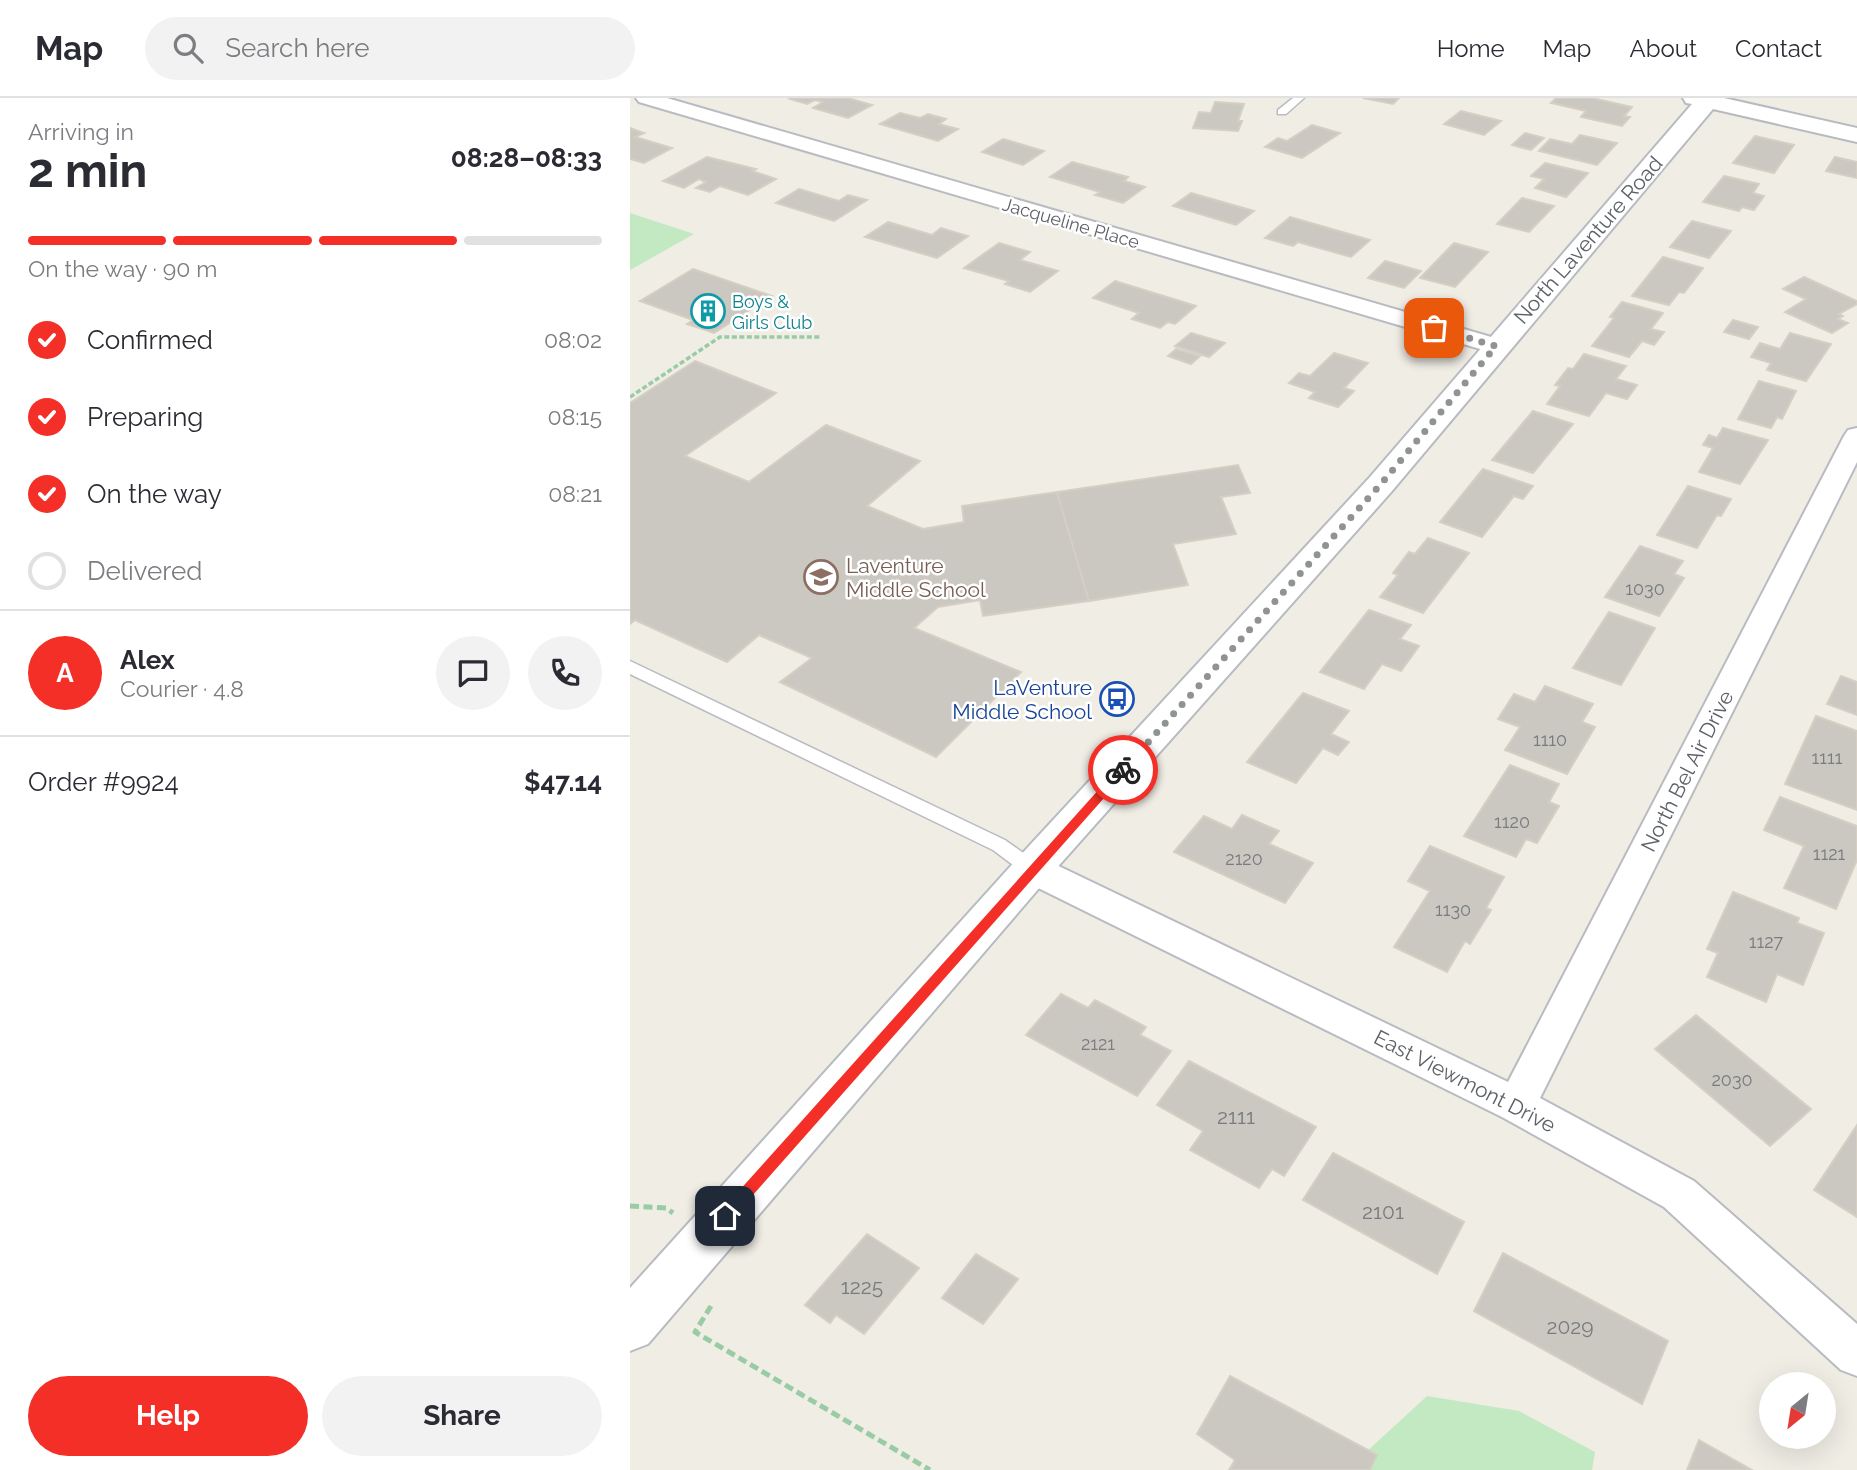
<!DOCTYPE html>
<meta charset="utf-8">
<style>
:root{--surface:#fff;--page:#f2f2f3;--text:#2b2b33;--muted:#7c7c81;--line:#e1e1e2;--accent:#f32f28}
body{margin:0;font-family:Raleway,sans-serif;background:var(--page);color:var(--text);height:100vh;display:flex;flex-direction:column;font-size:26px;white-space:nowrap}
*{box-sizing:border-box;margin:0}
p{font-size:23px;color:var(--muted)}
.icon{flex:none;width:38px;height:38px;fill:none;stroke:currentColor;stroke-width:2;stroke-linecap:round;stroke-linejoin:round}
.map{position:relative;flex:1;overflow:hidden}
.details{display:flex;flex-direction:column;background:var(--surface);width:630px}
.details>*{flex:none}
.needle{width:46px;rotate:210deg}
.controls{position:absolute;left:1129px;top:1274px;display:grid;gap:14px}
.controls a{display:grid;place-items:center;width:77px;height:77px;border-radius:50%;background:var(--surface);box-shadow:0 7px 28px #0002;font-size:35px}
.pin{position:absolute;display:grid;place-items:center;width:60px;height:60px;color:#fff;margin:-30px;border-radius:14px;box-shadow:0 4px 10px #0006}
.courier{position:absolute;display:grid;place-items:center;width:70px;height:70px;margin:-35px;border:5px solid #f32f28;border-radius:50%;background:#fff;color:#222;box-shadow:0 2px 9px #0007}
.summary em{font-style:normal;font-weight:700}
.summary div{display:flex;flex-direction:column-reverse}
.summary{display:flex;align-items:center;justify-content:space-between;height:119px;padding:0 28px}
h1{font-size:46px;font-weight:700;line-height:52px}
.bar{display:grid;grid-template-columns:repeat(4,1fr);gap:10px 7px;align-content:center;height:84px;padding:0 28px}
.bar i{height:9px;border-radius:5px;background:var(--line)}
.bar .selected{background:var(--accent)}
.bar p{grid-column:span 4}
.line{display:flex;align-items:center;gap:18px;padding:0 28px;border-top:2px solid var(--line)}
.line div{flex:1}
.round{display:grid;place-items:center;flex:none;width:74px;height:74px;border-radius:37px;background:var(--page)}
ol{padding:0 28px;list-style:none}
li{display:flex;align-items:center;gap:21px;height:77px}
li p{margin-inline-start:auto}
li .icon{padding:7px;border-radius:50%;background:var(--accent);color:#fff;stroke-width:4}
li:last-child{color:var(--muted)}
li i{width:38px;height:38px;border:4px solid var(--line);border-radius:50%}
.button{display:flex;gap:14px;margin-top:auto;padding:14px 28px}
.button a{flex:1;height:80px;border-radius:42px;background:var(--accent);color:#fff;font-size:28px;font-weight:700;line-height:80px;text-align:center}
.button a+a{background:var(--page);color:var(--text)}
header{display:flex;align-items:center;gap:42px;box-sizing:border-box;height:98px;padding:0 35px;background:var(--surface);border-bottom:2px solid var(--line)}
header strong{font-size:33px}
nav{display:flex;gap:38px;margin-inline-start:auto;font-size:24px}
.search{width:490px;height:63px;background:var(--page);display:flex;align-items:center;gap:18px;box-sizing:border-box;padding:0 24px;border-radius:38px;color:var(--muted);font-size:26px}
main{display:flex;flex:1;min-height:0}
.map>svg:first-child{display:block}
</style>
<header>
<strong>Map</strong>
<div class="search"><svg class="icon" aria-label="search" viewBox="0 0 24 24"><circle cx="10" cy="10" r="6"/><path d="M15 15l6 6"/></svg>Search here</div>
<nav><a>Home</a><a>Map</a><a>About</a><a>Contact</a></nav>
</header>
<main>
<section class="details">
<div class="summary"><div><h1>2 min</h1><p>Arriving in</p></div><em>08:28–08:33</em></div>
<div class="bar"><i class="selected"></i><i class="selected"></i><i class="selected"></i><i></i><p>On the way · 90 m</p></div>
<ol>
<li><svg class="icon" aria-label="check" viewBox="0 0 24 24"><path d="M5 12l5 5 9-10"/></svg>Confirmed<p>08:02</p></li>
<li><svg class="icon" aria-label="check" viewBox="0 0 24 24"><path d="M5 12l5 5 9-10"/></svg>Preparing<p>08:15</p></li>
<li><svg class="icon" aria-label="check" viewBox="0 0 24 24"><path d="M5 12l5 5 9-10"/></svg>On the way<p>08:21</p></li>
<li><i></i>Delivered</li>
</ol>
<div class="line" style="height:126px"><b class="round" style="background:var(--accent);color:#fff">A</b><div><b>Alex</b><p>Courier · 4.8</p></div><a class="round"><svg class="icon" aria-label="chat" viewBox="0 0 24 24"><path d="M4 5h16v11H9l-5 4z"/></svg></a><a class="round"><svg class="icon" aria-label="phone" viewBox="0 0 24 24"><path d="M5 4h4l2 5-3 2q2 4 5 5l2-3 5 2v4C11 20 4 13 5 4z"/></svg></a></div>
<div class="line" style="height:91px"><div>Order #9924</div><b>$47.14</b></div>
<div class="button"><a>Help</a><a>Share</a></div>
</section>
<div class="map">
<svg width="1227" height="1372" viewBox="0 0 1227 1372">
<rect width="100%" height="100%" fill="#f0ede5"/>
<g fill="#c2e9c1">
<polygon points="0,115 64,136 0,172"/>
<polygon points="797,1298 889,1313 965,1354 962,1372 722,1372 722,1367"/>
</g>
<g fill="#cbc8c2" stroke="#d5cfc3" stroke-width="2">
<polygon points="163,0 218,0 242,7 218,20 183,10 193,4 185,2 177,6 160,1"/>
<polygon points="733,0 769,0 763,6"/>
<polygon points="926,0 962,0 1002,9 994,18 1000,19 992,28 951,19 956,13 921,5"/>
<polygon points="585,4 614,6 608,23 612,23 608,33 563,30 569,14 581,15"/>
<polygon points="831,13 871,23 854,37 814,26"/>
<polygon points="270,15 290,20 298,16 316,21 309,26 328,31 308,43 250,26"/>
<polygon points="682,27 710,35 672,60 635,49 648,40 657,43"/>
<polygon points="0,30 14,35 5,39 42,50 14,65 0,61"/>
<polygon points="895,35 914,40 901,52 882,47"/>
<polygon points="950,37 987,45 967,67 909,53 920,41 942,46"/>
<polygon points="1125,38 1164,47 1144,75 1103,65"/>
<polygon points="373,41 414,53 393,67 352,54"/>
<polygon points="77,59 126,71 122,73 146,81 118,97 90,88 80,94 66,90 76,84 69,81 54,90 33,83"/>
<polygon points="1205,59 1227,64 1227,80 1196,73"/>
<polygon points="442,64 498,79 494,83 515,89 493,105 465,97 470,94 420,79"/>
<polygon points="915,65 958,75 936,99 905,90 914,81 901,78"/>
<polygon points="1094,78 1129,86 1123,95 1134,98 1124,112 1112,109 1109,113 1073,104"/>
<polygon points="169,91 209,103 218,97 237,102 204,123 146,105"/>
<polygon points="561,95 624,113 606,127 543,108"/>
<polygon points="892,100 924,108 899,134 867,126"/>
<polygon points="660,119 740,142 721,159 668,144 663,148 635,140"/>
<polygon points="1062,123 1101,133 1079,160 1040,149"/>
<polygon points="258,124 302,137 311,130 338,138 307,160 235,139"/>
<polygon points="369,145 400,154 390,162 428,173 400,194 375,186 379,183 334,170"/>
<polygon points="824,145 858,154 825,189 790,180"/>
<polygon points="1033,159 1073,170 1054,195 1049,194 1039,207 1002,198"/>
<polygon points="755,163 791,173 774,190 738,180"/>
<polygon points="63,171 142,198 84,235 57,226 63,222 10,203"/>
<polygon points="1174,179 1227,203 1227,206 1209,216 1213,218 1208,221 1218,225 1202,235 1155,214 1176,201 1153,191"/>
<polygon points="485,183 566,208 545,226 538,224 530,230 502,221 509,215 463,200"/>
<polygon points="992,204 1033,215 1021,231 1034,234 1024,247 1012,243 999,259 962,248 984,220 980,219"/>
<polygon points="1103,222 1128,229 1119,241 1094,234"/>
<polygon points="561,235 595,245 579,259 545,248"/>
<polygon points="1160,235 1201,246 1176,283 1137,272 1141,265 1121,259 1130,245 1150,251"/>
<polygon points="546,251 570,258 561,266 538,258"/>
<polygon points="704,255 738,265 714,290 724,293 708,309 679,300 685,294 659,285 669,275 680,278"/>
<polygon points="954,256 996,268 986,281 1007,287 997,301 976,295 959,318 917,306 930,288 925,287 938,270 943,271"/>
<polygon points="65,263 146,295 55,358 119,384 196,327 290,363 237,408 293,431 334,424 332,408 427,394 459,503 353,518 350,502 308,509 284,530 391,574 306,659 150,584 182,560 129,537 97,564 5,522 0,526 0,305"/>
<polygon points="1129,283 1166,293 1152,321 1147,319 1141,330 1108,321"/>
<polygon points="903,313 943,326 903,375 862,362"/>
<polygon points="1093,330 1138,342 1110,386 1069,374 1083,350 1073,347 1079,337 1087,340"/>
<polygon points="608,367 620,395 591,399 606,436 543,446 558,487 459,503 427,394"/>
<polygon points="853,371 903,388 893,401 884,398 852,439 810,424"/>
<polygon points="1058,388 1101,401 1091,418 1087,417 1067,450 1027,437"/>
<polygon points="798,440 839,455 793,515 750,499 768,477 763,475 779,454 785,456"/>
<polygon points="1010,448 1053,463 1044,476 1054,480 1029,518 975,499"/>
<polygon points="739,512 781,527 770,541 789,548 771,573 752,566 734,591 690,574"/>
<polygon points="979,514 1025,530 991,587 943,570"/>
<polygon points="1211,578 1227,584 1227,617 1197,606"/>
<polygon points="915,588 963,606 952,624 965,629 937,676 875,652 890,629 868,621 884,596 905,604"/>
<polygon points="673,595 719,613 701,636 719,644 708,657 693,650 666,685 617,664"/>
<polygon points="1186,618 1227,633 1227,712 1155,686"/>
<polygon points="880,667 929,686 919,704 929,708 907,745 896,741 886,759 834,738"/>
<polygon points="1150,699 1227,728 1227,762 1206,811 1154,790 1174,748 1134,732"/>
<polygon points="612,717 649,733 639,746 683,765 655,805 544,754 574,718 602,731"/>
<polygon points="800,748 874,779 856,810 861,812 840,846 835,843 817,874 764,849 800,793 778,783"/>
<polygon points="1103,794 1169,820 1167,825 1194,835 1173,887 1147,876 1136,904 1077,879 1088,855 1077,851"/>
<polygon points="431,896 458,910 465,902 516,929 510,937 541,953 507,998 396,937"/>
<polygon points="1066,917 1181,1011 1140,1048 1025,951"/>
<polygon points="559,963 686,1029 654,1078 642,1071 629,1090 560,1052 573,1033 527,1007"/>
<polygon points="1227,1027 1227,1119 1184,1092"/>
<polygon points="703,1055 834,1124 807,1176 673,1102"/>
<polygon points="237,1136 289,1170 234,1236 206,1217 200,1225 175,1207"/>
<polygon points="873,1155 1038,1243 1012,1306 844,1213"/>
<polygon points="346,1156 388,1181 353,1226 312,1200"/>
<polygon points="600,1278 747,1357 740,1372 599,1372 605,1362 567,1336"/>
<polygon points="1069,1342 1122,1372 1057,1372"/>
</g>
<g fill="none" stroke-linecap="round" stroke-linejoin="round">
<g stroke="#b8bbc0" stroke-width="3">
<g id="lane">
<polygon points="663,0 674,0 656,16 648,16 648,12"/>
<polygon points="0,563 375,742 409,766 411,771 409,776 395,776 363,752 0,576"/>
</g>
</g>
<g stroke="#b8bbc0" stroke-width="4">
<g id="street">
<polygon points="6,0 37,0 875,243 878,248 875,253 866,255 857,253 9,4"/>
<polygon points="1227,330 1227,364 910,1000 1064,1083 1227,1226 1227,1278 1211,1272 1034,1109 872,1019 390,781 385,771 390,761 402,758 414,761 878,984 1214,338 1218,332"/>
</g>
</g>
<g stroke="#b7bbc0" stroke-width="4">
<polygon id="secondary" points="1053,0 1094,0 1227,30 1227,44 1083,11 762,393 416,782 18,1246 0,1253 0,1190 388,760 740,379 1062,6 1056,5"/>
</g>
<polyline stroke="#99cba5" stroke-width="3.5" stroke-dasharray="5 2.5" stroke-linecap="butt" points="0,299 90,239 191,239"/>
<g stroke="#99cba5" stroke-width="5" stroke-dasharray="9 4.5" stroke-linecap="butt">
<polyline points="0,1108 36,1110 43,1115"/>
<polyline points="81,1208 65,1234 300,1372"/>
</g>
<use href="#lane" fill="#fff" fill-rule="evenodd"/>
<use href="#street" fill="#fff" fill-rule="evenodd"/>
<use href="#secondary" fill="#fff" fill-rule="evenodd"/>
</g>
<polygon fill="#f32f28" points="493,667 497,669 497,674 100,1123 90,1123 87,1118 90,1114 489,669"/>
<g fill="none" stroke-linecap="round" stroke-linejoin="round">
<polyline stroke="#909393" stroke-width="7" stroke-dasharray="0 12.6" points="493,672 751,386 866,248 804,230"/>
</g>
<defs>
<g id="building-ring" transform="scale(1.75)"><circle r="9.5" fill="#fff" stroke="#0f9aa8" stroke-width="1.5"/><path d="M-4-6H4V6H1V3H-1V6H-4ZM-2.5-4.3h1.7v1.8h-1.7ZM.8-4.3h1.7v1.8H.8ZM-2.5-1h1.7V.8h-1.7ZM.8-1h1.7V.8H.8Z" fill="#0f9aa8"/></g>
<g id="school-ring" transform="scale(1.75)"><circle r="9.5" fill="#fff" stroke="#8d6e63" stroke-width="1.5"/><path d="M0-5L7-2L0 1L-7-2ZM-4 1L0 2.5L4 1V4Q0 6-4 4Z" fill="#8d6e63"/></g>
<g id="bus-ring" transform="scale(1.75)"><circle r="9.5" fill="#fff" stroke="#1a4fb4" stroke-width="1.5"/><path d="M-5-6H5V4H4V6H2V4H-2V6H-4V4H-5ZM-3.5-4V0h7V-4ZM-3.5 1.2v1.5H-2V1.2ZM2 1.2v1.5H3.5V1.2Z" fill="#1a4fb4"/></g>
</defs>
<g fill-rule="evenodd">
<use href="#building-ring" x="78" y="213"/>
<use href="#school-ring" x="191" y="479"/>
<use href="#bus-ring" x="487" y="601"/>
</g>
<g text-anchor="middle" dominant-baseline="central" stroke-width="5" stroke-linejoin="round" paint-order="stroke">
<g font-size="18" fill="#5d6267" stroke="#fff">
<text transform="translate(441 125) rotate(16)">Jacqueline Place</text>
</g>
<g font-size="18" fill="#0d838f" stroke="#fff" text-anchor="start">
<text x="102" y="203">Boys &amp;<tspan x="102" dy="21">Girls Club</tspan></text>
</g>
<g font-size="18" fill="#787c7e">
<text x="1015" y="490">1030</text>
<text x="920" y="641">1110</text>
<text x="1197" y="659">1111</text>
<text x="882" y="723">1120</text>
<text x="1199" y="755">1121</text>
<text x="614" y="760">2120</text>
<text x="823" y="811">1130</text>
<text x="1136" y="843">1127</text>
<text x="468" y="945">2121</text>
<text x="1102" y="981">2030</text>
</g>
<g font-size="21" fill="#5d6267" stroke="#fff">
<text transform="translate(958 142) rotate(-49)">North Laventure Road</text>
<text transform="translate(1057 673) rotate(-63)">North Bel Air Drive</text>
<text transform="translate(835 983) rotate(27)">East Viewmont Drive</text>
</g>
<g font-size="21" fill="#785e54" stroke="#fff" text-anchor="start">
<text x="216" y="467">Laventure<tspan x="216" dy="24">Middle School</tspan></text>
</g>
<g font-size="21" fill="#164399" stroke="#fff" text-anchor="end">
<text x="462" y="589">LaVenture<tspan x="462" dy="24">Middle School</tspan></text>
</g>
<g font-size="21" fill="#787c7e">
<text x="606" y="1018">2111</text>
<text x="753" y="1113">2101</text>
<text x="232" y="1188">1225</text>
<text x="940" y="1228">2029</text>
</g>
</g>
</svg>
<div class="controls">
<a><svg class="needle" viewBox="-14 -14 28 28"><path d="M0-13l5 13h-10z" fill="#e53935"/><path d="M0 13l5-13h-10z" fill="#7c7c81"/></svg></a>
</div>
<div class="pin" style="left:804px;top:230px;background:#ea580c"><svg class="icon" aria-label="bag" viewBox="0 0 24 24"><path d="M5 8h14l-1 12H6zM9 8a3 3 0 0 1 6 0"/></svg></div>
<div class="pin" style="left:95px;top:1118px;background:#1f2937"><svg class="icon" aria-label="home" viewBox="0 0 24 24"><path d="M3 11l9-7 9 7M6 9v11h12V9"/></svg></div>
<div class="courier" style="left:493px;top:672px"><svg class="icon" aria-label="bike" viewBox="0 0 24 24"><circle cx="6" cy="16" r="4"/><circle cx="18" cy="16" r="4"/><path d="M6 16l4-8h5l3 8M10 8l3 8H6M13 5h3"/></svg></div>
</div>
</main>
